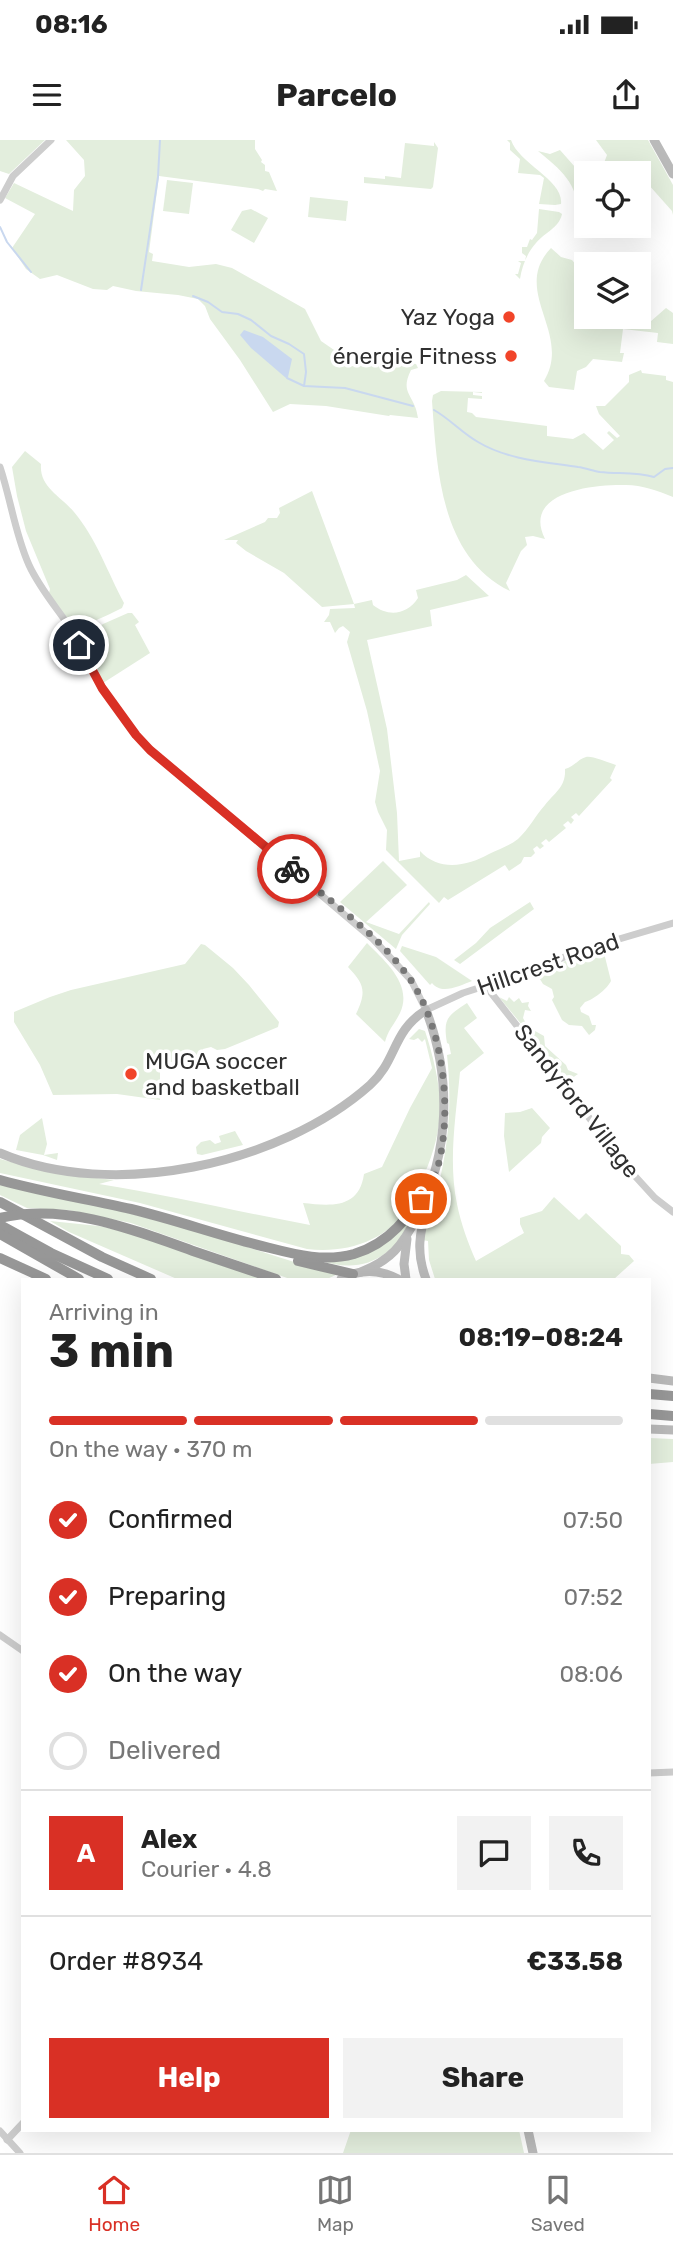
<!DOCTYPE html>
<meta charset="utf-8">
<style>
:root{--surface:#fff;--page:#f2f2f2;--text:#222;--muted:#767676;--line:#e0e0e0;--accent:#d93025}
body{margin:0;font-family:Rubik,sans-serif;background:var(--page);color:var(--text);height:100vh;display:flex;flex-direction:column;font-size:26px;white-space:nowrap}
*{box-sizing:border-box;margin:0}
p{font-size:23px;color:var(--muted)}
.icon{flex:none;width:38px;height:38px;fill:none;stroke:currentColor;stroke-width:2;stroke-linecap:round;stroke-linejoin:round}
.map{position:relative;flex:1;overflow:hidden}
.side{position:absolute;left:21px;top:1138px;width:630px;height:854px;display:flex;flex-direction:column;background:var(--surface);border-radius:0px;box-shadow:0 7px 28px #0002}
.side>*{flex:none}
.controls{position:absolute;left:574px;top:21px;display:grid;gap:14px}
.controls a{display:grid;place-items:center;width:77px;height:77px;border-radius:0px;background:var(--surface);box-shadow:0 7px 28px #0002;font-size:35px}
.pin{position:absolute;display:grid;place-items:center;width:60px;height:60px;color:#fff;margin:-30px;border:4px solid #fff;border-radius:50%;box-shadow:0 2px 7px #0007}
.courier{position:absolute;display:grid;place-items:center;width:70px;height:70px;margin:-35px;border:5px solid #d93025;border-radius:50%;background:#fff;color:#222;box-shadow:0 2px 9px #0007}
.summary em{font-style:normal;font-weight:700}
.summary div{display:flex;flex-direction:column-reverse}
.summary{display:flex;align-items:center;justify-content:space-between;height:119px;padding:0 28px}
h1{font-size:46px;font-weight:700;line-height:52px}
.bar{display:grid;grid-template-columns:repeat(4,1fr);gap:10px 7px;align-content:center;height:84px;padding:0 28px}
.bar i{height:9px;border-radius:5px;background:var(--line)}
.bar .on{background:var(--accent)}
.bar p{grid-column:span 4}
.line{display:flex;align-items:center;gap:18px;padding:0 28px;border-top:2px solid var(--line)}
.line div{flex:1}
.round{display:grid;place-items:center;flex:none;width:74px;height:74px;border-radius:0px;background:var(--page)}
ol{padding:0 28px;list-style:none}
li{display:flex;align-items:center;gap:21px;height:77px}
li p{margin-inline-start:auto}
li .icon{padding:7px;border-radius:50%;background:var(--accent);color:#fff;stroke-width:4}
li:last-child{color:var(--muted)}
li i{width:38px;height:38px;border:4px solid var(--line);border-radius:50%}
.button{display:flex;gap:14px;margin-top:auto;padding:14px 28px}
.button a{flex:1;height:80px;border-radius:0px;background:var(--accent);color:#fff;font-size:28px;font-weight:700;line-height:80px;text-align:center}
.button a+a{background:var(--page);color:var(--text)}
.status{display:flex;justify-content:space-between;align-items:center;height:49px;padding:0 35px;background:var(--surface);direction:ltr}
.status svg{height:19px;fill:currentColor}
header{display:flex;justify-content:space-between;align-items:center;height:91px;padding:0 28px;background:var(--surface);font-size:32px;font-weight:700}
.dock{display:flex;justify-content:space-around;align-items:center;height:98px;border-top:2px solid var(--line);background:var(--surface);font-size:19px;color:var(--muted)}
.dock a{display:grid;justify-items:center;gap:4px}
.dock .on{color:var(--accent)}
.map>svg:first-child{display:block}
</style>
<div class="status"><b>08:16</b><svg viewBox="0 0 49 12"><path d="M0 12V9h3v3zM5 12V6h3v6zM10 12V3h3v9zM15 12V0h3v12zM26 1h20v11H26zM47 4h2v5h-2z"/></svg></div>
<header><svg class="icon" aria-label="menu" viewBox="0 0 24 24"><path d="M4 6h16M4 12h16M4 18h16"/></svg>Parcelo<svg class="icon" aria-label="share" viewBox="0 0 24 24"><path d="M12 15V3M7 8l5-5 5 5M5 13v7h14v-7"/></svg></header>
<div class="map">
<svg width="673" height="2013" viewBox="0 0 673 2013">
<rect width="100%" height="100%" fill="#fff"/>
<g fill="#e3eedd">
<polygon points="0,0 45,0 9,34 0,31"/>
<path d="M66 0H255V9L262 20 261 22 265 25V31L269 32 277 51 265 49 263 51 258 49 159 36 149 112 153 114 152 121 189 127 216 124 232 128 305 169 321 201 337 212 416 224 418 228 411 230C399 254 415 254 418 278L390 275 389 276 326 266 290 264 273 272 240 220 210 179 205 166 198 159 178 155 136 151 113 146 107 150 93 149 57 135 40 139 26 129 12 108 35 74 5 58 14 43 73 71 74 50 85 36 84 20Z"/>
<path d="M507 0H511C519 24 564 40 561 64L555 65 539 64 544 38 540 35 518 33 520 19 510 10V3Z"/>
<polygon points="596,0 648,0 673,45 673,75 672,71 648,44 642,41 639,42 639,33 605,33 610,29 604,23 607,15"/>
<polygon points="434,2 438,8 433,47 431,49 364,43 364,37 385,39 385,36 401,38 405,3 434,6"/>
<path d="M560 10 582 35 586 32V66L577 74C580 45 559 28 538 11L550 14Z"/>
<polygon points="167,40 193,43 189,74 163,71"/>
<polygon points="310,57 348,61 346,81 308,77"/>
<polygon points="251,69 268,78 254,103 231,90 242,71"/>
<path d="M539 69 559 72 562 74C559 88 545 92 536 103 527 113 522 126 520 139L515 134H518L521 123 518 121H525L526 116 522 113V107H527L530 99 532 100 537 93Z"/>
<path d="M551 108 561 117 572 120 577 126 575 128 586 141V177H639V169L650 182 666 168 673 173V204L657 202 658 193 623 189 620 213H624L622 222 593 219 586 227 577 231 574 250 549 247 544 241C573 193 510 151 551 108Z"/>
<path d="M641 230 642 233 666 236V240L673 242V357C658 351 642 345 626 345 596 344 521 351 545 399L533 396 525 397 527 405 521 411 506 443 510 451C440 417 437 329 432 261L433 255 441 251 482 252V253L473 252V255L482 256V259L468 258 467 272 472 273 476 277 547 286V296L573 299 584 293 603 310 614 300 607 293 609 291 617 298 620 296 599 274 596 266H605L629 242V235Z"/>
<path d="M25 311 41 324C39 347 61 356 74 372 96 398 108 433 124 463L122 468C83 487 74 495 49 453L50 449 26 391 17 356 12 327Z"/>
<path d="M312 351 354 464 372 460 373 465C388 477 407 475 418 458L416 450 457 440 466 435 489 456 430 470 432 486 367 500 387 589 397 673 399 721 420 717V711C439 732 468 726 489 714 499 709 509 706 518 699 529 689 535 676 545 665 555 652 566 647 565 629 574 627 578 619 586 617 591 615 610 623 616 625L610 638 612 640 579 676 576 673 571 677 574 680 571 684 568 681 563 685 566 688 549 702 546 699 541 703 544 706 540 709 537 706 533 709 535 713 531 717H524L521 723 509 731 505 725 448 760 444 757 439 763 386 710 387 690 378 672 375 662 380 631 367 571 347 502 350 492 343 486 339 488 335 493 330 482H324L329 475 330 469 355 468 354 464 322 467 284 433 246 411 236 403 238 400H224L265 382 268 378H277L280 373 279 368Z"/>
<polygon points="128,473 132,473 139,482 135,485 150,513 103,543 88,506 90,495 103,484"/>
<polygon points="383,721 407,745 366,782 399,794 429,762 430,764 402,795 396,809 340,762"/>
<polygon points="530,762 534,769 460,824 454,820 476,803 490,788"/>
<path d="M367 803C386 822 413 845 400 873 394 885 388 890 385 902L356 874C367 851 364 844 348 827Z"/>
<polygon points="201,804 205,805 233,828 249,845 279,882 278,887 225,909 217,910 211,907 203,909 206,922 160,922 160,960 117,954 53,955 40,925 14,882 14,872 50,857 71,850 185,824"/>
<path d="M402 806 436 817 472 841C459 846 441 855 432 843L430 845 400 811Z"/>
<path d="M603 809 611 841C607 849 593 860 585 862L580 868 581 872 589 876 592 885H596L595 890 589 895 582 886 569 885 562 880 552 860 554 857 552 849 543 844 538 836V833L547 835 550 833 547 830 556 824Z"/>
<polygon points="499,857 507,861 509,857 514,862 519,858 522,863 529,862 528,866 531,871 525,870 523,878 528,887 544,896 545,906 566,925 568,930 578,934 568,941"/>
<path d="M467 863 477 878 464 888 484 913 460 932C456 975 448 1021 457 1064 461 1084 468 1103 476 1121L524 1093 520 1084V1078L542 1071 554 1057 579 1080 586 1073 621 1106V1114L629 1115 634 1121 614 1139H435L429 1120 428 1101 422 1100C426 1082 433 1065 438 1047 449 1005 452 959 447 915L451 914 449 904 447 903C443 879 447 876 467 863Z"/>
<path d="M419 889 425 891C433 915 442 951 440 975 438 999 431 1020 421 1042 417 1050 414 1058 409 1066 388 1101 345 1114 307 1109L140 1063 0 1033V1019L52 1033 114 1040 99 1044C169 1055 239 1072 310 1085L303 1063C331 1066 359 1069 364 1034L382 1027 410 968 432 928 425 899 422 902 418 898 414 900 409 899Z"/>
<polygon points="532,968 550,988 542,997 541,1003 509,1032 504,996 505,973 520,972"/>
<polygon points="42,978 47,1004 44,1015 58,1013 57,1020 43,1015 16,1010 20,995"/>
<polygon points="235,991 243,1005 202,1015 197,1014 196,1007 201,1002 210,1000 215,1004 221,1002 219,996"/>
<path d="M0 1043C70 1058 140 1075 209 1095 252 1108 294 1123 338 1134L327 1139H290L131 1083 68 1070 27 1068 0 1055Z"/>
<path d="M413 1078C393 1119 360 1136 317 1119L349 1118Z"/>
<polygon points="50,1081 99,1086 132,1093 265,1139 177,1139 69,1092"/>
<polygon points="649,1298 673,1299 673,1322 649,1324"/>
<polygon points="351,1990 519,1990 524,2013 343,2013"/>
</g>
<polygon fill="#c9d8ef" points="244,190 263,197 292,219 288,237 286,238 251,208 240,195"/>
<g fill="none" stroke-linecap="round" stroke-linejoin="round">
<g stroke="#c9d8ef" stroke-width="2">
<polyline points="0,87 7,102 31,132"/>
<polyline points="141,150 158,37 160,0"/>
<polyline points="193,156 208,162 222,172 238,174 251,180 271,196 289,204 304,214 306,232 304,246"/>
<polyline points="287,238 304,246 345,248 413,266"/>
<path d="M434 270C450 279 462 293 478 302 508 320 545 322 578 327 586 328 593 331 600 332 618 334 636 332 654 337L665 329 673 328"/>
</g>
<g stroke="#cdcdcd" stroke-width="7">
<polyline points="0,60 13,36 51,0"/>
<path d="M0 327C11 360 15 394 29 425 40 449 57 468 71 489"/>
<circle cx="77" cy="496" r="9"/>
<polyline points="79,504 102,548 136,595 150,610 373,799 411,840 426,870 463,853 519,835 582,810 673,783"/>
<polyline points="485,845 634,1035 655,1058 673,1072"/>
<polyline points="0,1495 23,1511"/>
<polyline points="649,1633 673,1632"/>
<polyline points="0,1991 20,2013"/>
<polyline points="7,2000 23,1983"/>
</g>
<g stroke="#bababa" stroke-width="9">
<polyline points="654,0 673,34"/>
<path d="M0 1013C112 1061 280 1025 370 945 397 921 392 891 426 870 452 938 450 1012 417 1077 402 1106 391 1120 361 1132"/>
<path d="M341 1139C360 1129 379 1129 398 1139"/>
<polyline points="406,1139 404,1124 407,1099"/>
<path d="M426 1139C416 1113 419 1092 428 1066"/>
<polyline points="649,1238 673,1241"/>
<polyline points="649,1289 673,1290"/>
<polyline points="528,1990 533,2013"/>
</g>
<g stroke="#979797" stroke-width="10">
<path d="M0 1040C43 1052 87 1059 131 1069 177 1080 223 1097 270 1108 297 1115 325 1122 354 1114 394 1102 411 1072 433 1039"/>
<polyline points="0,1062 102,1117 151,1139"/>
<path d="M0 1078C67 1062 137 1091 199 1113 225 1122 250 1130 276 1139"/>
<polyline points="0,1085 51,1113 108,1139"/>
<polyline points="0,1094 79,1139"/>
<polyline points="0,1118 46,1139"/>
<polyline points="298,1121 353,1134"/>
<polyline points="649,1254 673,1256"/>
<polyline points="649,1274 673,1276"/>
</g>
</g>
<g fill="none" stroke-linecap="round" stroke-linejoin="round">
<path stroke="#787878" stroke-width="7" stroke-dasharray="0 12.6" d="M292 729C332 763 379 795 410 839 443 887 453 970 438 1026 435 1038 427 1048 421 1059"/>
<polyline stroke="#d93025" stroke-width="9" points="79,505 102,548 136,595 150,610 292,729"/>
</g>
<g fill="#f14429" stroke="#fff" stroke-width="2.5">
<circle cx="509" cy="177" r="7"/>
<circle cx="511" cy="216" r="7"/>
<circle cx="131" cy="934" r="7"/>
</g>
<g text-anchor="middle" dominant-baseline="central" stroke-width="7" stroke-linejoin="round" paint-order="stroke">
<g font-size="23" fill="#303030" stroke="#fff" text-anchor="end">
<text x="495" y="177">Yaz Yoga</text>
<text x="497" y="216">énergie Fitness</text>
<text x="145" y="921" text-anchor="start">MUGA soccer<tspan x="145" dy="26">and basketball</tspan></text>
</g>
<g font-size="23" fill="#303030" stroke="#fff">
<text transform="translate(548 824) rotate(-19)">Hillcrest Road</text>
<text transform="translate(577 961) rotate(52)">Sandyford Village</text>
</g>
</g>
</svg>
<div class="controls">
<a><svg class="icon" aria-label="locate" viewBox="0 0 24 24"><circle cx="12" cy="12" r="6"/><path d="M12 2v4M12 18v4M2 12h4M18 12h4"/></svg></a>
<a><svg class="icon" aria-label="layers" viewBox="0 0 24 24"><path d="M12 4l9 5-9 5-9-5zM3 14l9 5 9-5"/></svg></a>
</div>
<div class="pin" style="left:421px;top:1059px;background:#ea580c"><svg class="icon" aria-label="bag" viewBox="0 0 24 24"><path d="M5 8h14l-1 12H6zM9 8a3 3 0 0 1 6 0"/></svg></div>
<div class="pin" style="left:79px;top:505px;background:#1f2937"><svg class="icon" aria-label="home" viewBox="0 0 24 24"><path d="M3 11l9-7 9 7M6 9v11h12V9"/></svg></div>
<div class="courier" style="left:292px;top:729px"><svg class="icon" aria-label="bike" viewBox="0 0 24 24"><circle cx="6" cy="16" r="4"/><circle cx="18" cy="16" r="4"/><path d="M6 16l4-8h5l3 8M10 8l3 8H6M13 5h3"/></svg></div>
<section class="side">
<div class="summary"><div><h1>3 min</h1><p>Arriving in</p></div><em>08:19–08:24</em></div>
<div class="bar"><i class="on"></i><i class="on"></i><i class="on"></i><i></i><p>On the way · 370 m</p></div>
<ol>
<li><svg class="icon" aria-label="check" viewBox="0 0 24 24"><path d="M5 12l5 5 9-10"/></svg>Confirmed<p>07:50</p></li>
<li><svg class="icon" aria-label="check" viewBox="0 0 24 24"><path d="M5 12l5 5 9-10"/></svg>Preparing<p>07:52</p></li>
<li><svg class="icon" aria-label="check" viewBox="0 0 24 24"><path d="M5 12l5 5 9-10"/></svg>On the way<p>08:06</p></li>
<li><i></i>Delivered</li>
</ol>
<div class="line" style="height:126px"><b class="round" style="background:var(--accent);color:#fff">A</b><div><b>Alex</b><p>Courier · 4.8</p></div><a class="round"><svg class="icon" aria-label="chat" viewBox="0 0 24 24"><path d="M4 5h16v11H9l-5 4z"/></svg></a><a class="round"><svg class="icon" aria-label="phone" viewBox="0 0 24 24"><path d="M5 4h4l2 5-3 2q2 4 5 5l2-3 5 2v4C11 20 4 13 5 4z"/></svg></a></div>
<div class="line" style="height:91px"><div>Order #8934</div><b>€33.58</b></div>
<div class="button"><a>Help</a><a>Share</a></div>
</section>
</div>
<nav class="dock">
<a class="on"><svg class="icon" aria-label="home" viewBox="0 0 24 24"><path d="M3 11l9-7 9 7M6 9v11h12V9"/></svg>Home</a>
<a><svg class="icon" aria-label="map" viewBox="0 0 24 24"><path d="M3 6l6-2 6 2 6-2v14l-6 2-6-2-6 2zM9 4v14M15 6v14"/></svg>Map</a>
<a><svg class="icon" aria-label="saved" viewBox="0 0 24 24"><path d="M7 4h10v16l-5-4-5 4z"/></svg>Saved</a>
</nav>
